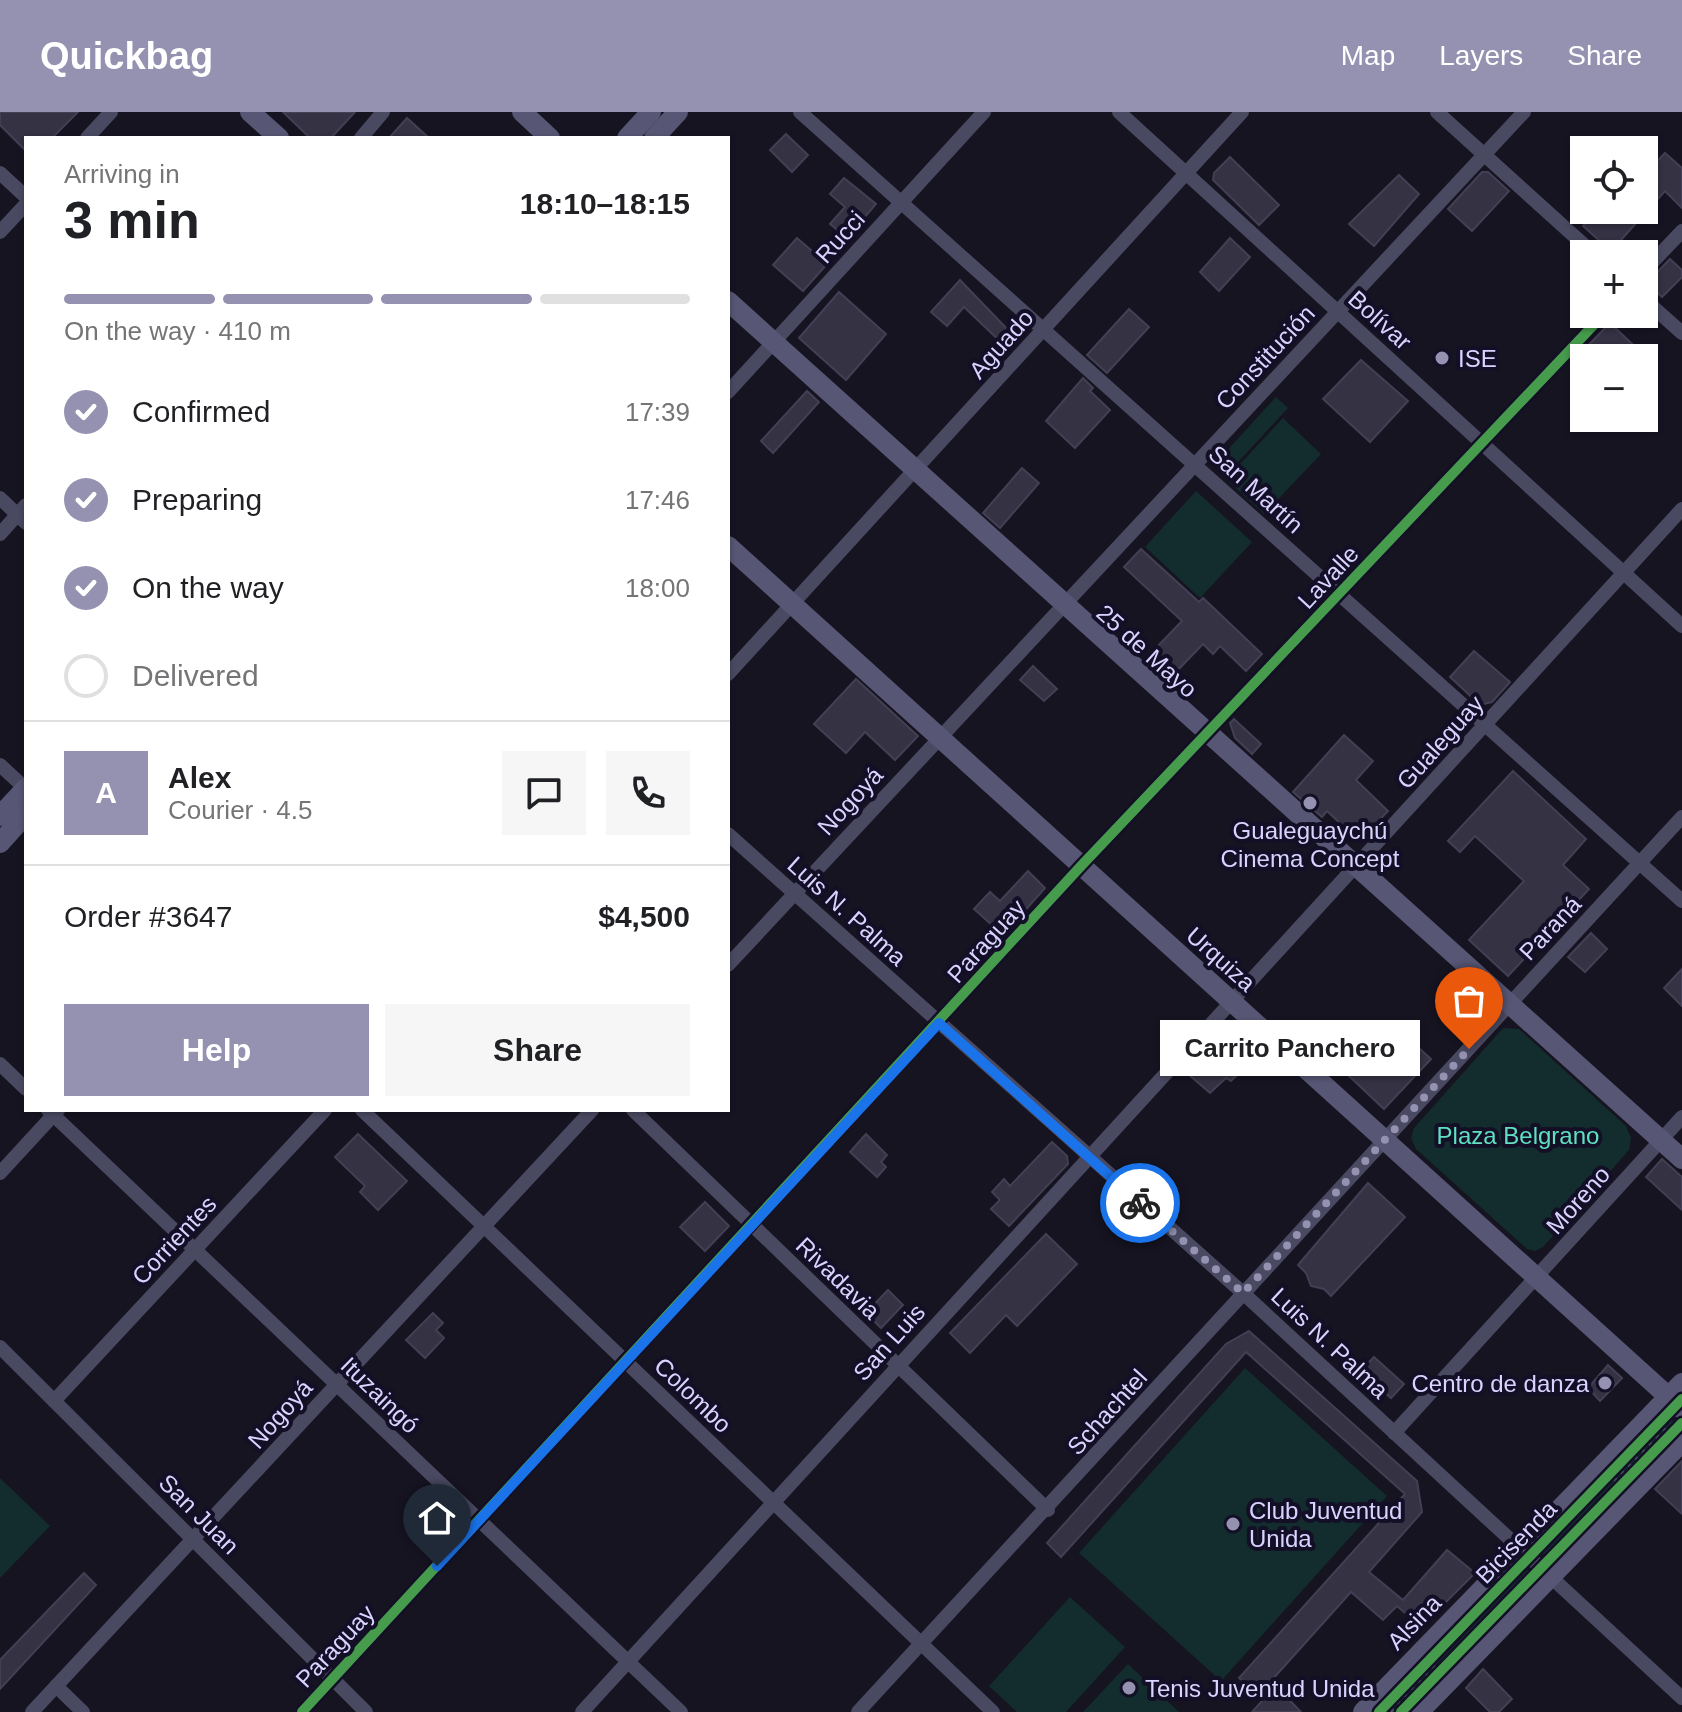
<!DOCTYPE html>
<meta charset="utf-8">
<style>
:root{--surface:#fff;--page:#f6f6f6;--text:#202124;--muted:#757577;--line:#e0e0e0;--accent:#9591b1}
body{margin:0;font-family:Arial,sans-serif;background:var(--page);color:var(--text);height:100vh;display:flex;flex-direction:column;font-size:30px;white-space:nowrap}
*{box-sizing:border-box;margin:0}
p{font-size:26px;color:var(--muted)}
.icon{flex:none;width:44px;height:44px;fill:none;stroke:currentColor;stroke-width:2;stroke-linecap:round;stroke-linejoin:round}
.map{position:relative;flex:1;overflow:hidden}
.sheet{position:absolute;left:24px;top:24px;width:706px;height:976px;display:flex;flex-direction:column;background:var(--surface);border-radius:0px;box-shadow:0 2px 6px #0004}
.sheet>*{flex:none}
.buttons{position:absolute;left:1570px;top:24px;display:grid;gap:16px}
.buttons a{display:grid;place-items:center;width:88px;height:88px;border-radius:0px;background:var(--surface);box-shadow:0 2px 6px #0004;font-size:40px}
.pin{position:absolute;display:grid;place-items:center;width:68px;height:68px;color:#fff;margin:-82px -34px;border-radius:50% 50% 50% 0;rotate:-45deg;box-shadow:0 0 8px #0007}
.pin .icon{rotate:45deg}
.courier{position:absolute;display:grid;place-items:center;width:80px;height:80px;margin:-40px;border:6px solid #1a73e8;border-radius:50%;background:#fff;color:#222;box-shadow:0 2px 10px #0007}
.bubble{position:absolute;height:56px;border-radius:0px;background:var(--surface);box-shadow:0 2px 6px #0004;font-size:26px;font-weight:700;line-height:56px;text-align:center}
.overview em{font-style:normal;font-weight:700}
.overview div{display:flex;flex-direction:column-reverse}
.overview{display:flex;align-items:center;justify-content:space-between;height:136px;padding:0 40px}
h1{font-size:52px;font-weight:700;line-height:60px}
.bar{display:grid;grid-template-columns:repeat(4,1fr);gap:12px 8px;align-content:center;height:96px;padding:0 40px}
.bar i{height:10px;border-radius:6px;background:var(--line)}
.bar .current{background:var(--accent)}
.bar p{grid-column:span 4}
.line{display:flex;align-items:center;gap:20px;padding:0 40px;border-top:2px solid var(--line)}
.line div{flex:1}
.round{display:grid;place-items:center;flex:none;width:84px;height:84px;border-radius:0px;background:var(--page)}
ol{padding:0 40px;list-style:none}
li{display:flex;align-items:center;gap:24px;height:88px}
li p{margin-inline-start:auto}
li .icon{padding:8px;border-radius:50%;background:var(--accent);color:#fff;stroke-width:4}
li:last-child{color:var(--muted)}
li i{width:44px;height:44px;border:4px solid var(--line);border-radius:50%}
.cta{display:flex;gap:16px;margin-top:auto;padding:16px 40px}
.cta a{flex:1;height:92px;border-radius:0px;background:var(--accent);color:#fff;font-size:32px;font-weight:700;line-height:92px;text-align:center}
.cta a+a{background:var(--page);color:var(--text)}
header{display:flex;align-items:center;gap:48px;box-sizing:border-box;height:112px;padding:0 40px;background:var(--accent);color:#fff}
header strong{font-size:38px}
nav{display:flex;gap:44px;margin-inline-start:auto;font-size:28px}
.map>svg:first-child{display:block}
</style>
<header>
<strong>Quickbag</strong>
<nav><a>Map</a><a>Layers</a><a>Share</a></nav>
</header>
<div class="map">
<svg width="1682" height="1600" viewBox="0 0 1682 1600">
<rect width="100%" height="100%" fill="#161421"/>
<g fill="#132c2d">
<polygon points="1276,285 1288,296 1225,364 1222,344"/>
<polygon points="1283,306 1321,342 1264,402 1226,367"/>
<polygon points="1196,379 1252,430 1200,486 1145,435"/>
<polygon points="1503,916 1519,917 1626,1014 1631,1026 1629,1038 1543,1135 1535,1139 1527,1137 1416,1037 1411,1026 1414,1016"/>
<polygon points="1245,1256 1387,1384 1221,1569 1079,1441"/>
<polygon points="1663,1300 1679,1314 1551,1449 1535,1435"/>
<polygon points="0,1366 50,1414 0,1466"/>
<polygon points="1520,1450 1534,1465 1405,1600 1374,1600"/>
<polygon points="1070,1485 1125,1535 1066,1600 1017,1600 989,1574"/>
<polygon points="1128,1552 1179,1600 1083,1600"/>
</g>
<g fill="#343243" stroke="#433f54" stroke-width="2">
<polygon points="0,0 78,0 52,26 26,26 26,39 0,13"/>
<polygon points="283,0 355,0 331,26 310,26"/>
<polygon points="407,6 429,26 389,26"/>
<polygon points="786,22 808,43 792,60 770,38"/>
<polygon points="1665,41 1682,56 1682,96 1665,79 1611,139 1583,114 1597,98 1644,98 1644,63"/>
<polygon points="1230,45 1279,93 1259,113 1213,68 1214,61"/>
<polygon points="1482,60 1488,60 1509,79 1472,119 1448,97"/>
<polygon points="1399,63 1419,82 1374,134 1349,112"/>
<polygon points="844,66 876,92 847,126 830,112 845,95 830,82"/>
<polygon points="797,126 827,152 803,179 773,153"/>
<polygon points="1230,126 1250,145 1219,179 1200,160"/>
<polygon points="1670,147 1682,158 1682,165 1662,185 1647,171"/>
<polygon points="960,168 1012,222 1007,236 964,195 947,214 931,200"/>
<polygon points="839,180 886,222 846,268 799,226"/>
<polygon points="1129,197 1149,215 1107,261 1087,243"/>
<polygon points="1610,211 1647,246 1576,246"/>
<polygon points="1361,248 1408,289 1370,330 1323,287"/>
<polygon points="1083,266 1093,276 1090,279 1110,298 1075,336 1046,309"/>
<polygon points="807,279 819,290 773,341 761,329"/>
<polygon points="1022,356 1039,371 1000,416 983,401"/>
<polygon points="1141,437 1199,490 1203,486 1262,542 1246,559 1220,534 1213,542 1203,532 1175,561 1153,539 1182,509 1124,455"/>
<polygon points="1474,539 1510,570 1492,590 1480,593 1450,565"/>
<polygon points="1033,554 1057,577 1044,589 1020,568"/>
<polygon points="856,567 918,624 895,648 865,620 846,641 814,612"/>
<polygon points="1234,607 1261,632 1252,642 1235,626 1230,611"/>
<polygon points="1344,623 1373,649 1356,668 1388,699 1359,729 1327,699 1322,705 1293,680"/>
<polygon points="1513,659 1586,727 1563,753 1589,777 1508,864 1469,828 1524,769 1475,724 1460,740 1448,729"/>
<polygon points="1028,759 1045,776 1003,823 974,797 990,780 1000,789"/>
<polygon points="1591,821 1607,837 1585,860 1568,845"/>
<polygon points="1682,857 1682,894 1664,876"/>
<polygon points="1395,914 1431,947 1384,997 1349,964"/>
<polygon points="1217,932 1243,957 1231,969 1226,966 1210,981 1189,963"/>
<polygon points="358,1022 407,1069 378,1098 360,1080 365,1074 335,1045"/>
<polygon points="866,1022 887,1043 881,1050 886,1055 877,1065 850,1040"/>
<polygon points="1052,1030 1067,1044 1068,1052 1009,1114 991,1097 1000,1088 992,1080 1004,1067 1010,1074"/>
<polygon points="1662,1047 1682,1065 1682,1098 1646,1065"/>
<polygon points="1368,1071 1405,1105 1331,1184 1324,1177 1311,1174 1306,1161 1298,1153"/>
<polygon points="705,1090 729,1114 705,1139 680,1115"/>
<polygon points="1046,1122 1077,1152 1017,1214 1006,1203 970,1241 950,1221"/>
<polygon points="888,1178 903,1193 881,1216 866,1201"/>
<polygon points="433,1201 443,1211 436,1218 444,1226 425,1246 406,1228"/>
<polygon points="1249,1219 1417,1369 1422,1400 1369,1460 1403,1488 1447,1438 1475,1461 1421,1515 1397,1494 1383,1508 1351,1480 1271,1569 1301,1600 1252,1600 1263,1588 1239,1566 1405,1382 1246,1240 1061,1445 1047,1431 1226,1232"/>
<polygon points="1374,1245 1404,1272 1391,1286 1376,1273 1368,1280 1354,1266"/>
<polygon points="1608,1253 1622,1266 1600,1289 1588,1276"/>
<polygon points="1682,1349 1682,1402 1655,1377"/>
<polygon points="84,1461 96,1473 0,1577 0,1548"/>
<polygon points="1483,1557 1512,1587 1499,1600 1490,1600 1466,1576"/>
</g>
<g fill="none" stroke-linecap="round" stroke-linejoin="round">
<g stroke="#44505f" stroke-width="3" stroke-dasharray="4 6" stroke-linecap="butt">
<polyline points="1614,1369 1671,1312"/>
<polyline points="1391,1600 1436,1553"/>
</g>
<g stroke="#4a4962" stroke-width="14">
<polyline points="800,0 1682,789"/>
<polyline points="1119,0 1682,514"/>
<polyline points="1437,0 1594,142"/>
<polyline points="87,26 111,0"/>
<polyline points="361,26 383,0"/>
<polyline points="0,61 26,85"/>
<polyline points="0,120 26,92"/>
<polyline points="1644,159 1682,119"/>
<polyline points="1644,187 1682,221"/>
<polyline points="728,280 984,0"/>
<polyline points="0,386 26,411"/>
<polyline points="0,422 26,393"/>
<polyline points="728,562 1242,0"/>
<polyline points="0,653 26,677"/>
<polyline points="728,722 1243,1181 1682,1586"/>
<polyline points="728,853 1524,0"/>
<polyline points="0,952 26,977"/>
<polyline points="48,998 681,1600"/>
<polyline points="362,998 993,1600"/>
<polyline points="633,998 1048,1398"/>
<polyline points="0,1061 58,998"/>
<polyline points="0,1235 366,1600"/>
<polyline points="54,1289 325,998"/>
<polyline points="1394,1321 1682,1005"/>
<polyline points="56,1574 83,1600"/>
<polyline points="32,1600 592,998"/>
<polyline points="302,1600 1081,754 1604,202"/>
<polyline points="582,1600 1682,397"/>
<polyline points="858,1600 1682,705"/>
</g>
<g stroke="#575674" stroke-width="20">
<polyline points="250,0 279,26"/>
<polyline points="522,0 550,26"/>
<polyline points="627,26 651,0"/>
<polyline points="654,26 678,0"/>
<polyline points="728,189 1682,1047"/>
<polyline points="728,434 1682,1297"/>
<polyline points="0,704 26,676"/>
<polyline points="0,731 26,702"/>
<polyline points="1363,1600 1682,1271"/>
<polyline points="1419,1600 1682,1330"/>
</g>
<g stroke="#130f26" stroke-width="15">
<g id="cycleway">
<polyline points="302,1600 1081,754 1604,202"/>
<polyline points="1379,1600 1682,1287"/>
<polyline points="1401,1600 1682,1311"/>
</g>
</g>
<use href="#cycleway" stroke="#469c4c" stroke-width="10"/>
</g>
<g fill="none" stroke-linecap="round" stroke-linejoin="round">
<polyline stroke="#9591b1" stroke-width="8" stroke-dasharray="0 14.4" points="1140,1091 1243,1181 1469,937"/>
<polyline stroke="#1a73e8" stroke-width="10" points="437,1454 939,911 1140,1091"/>
</g>
<g fill="#9591b1" stroke="#130f26" stroke-width="3">
<circle cx="1442" cy="246" r="8"/>
<circle cx="1310" cy="691" r="8"/>
<circle cx="1605" cy="1271" r="8"/>
<circle cx="1233" cy="1412" r="8"/>
<circle cx="1129" cy="1576" r="8"/>
</g>
<g text-anchor="middle" dominant-baseline="central" stroke-width="8" stroke-linejoin="round" paint-order="stroke">
<g font-size="24" fill="#d9d4ff" stroke="#130f26">
<text transform="translate(840 125) rotate(-48)">Rucci</text>
<text transform="translate(1380 208) rotate(42)">Bolívar</text>
<text transform="translate(1001 232) rotate(-48)">Aguado</text>
<text transform="translate(1265 245) rotate(-47)">Constitución</text>
<text transform="translate(1256 377) rotate(42)">San Martín</text>
<text transform="translate(1328 465) rotate(-47)">Lavalle</text>
<text transform="translate(1147 539) rotate(42)">25 de Mayo</text>
<text transform="translate(1440 630) rotate(-48)">Gualeguay</text>
<text transform="translate(850 689) rotate(-47)">Nogoyá</text>
<text transform="translate(847 799) rotate(42)">Luis N. Palma</text>
<text transform="translate(1550 816) rotate(-47)">Paraná</text>
<text transform="translate(986 829) rotate(-48)">Paraguay</text>
<text transform="translate(1221 847) rotate(42)">Urquiza</text>
<text transform="translate(1578 1088) rotate(-48)">Moreno</text>
<text transform="translate(174 1128) rotate(-47)">Corrientes</text>
<text transform="translate(838 1166) rotate(44)">Rivadavia</text>
<text transform="translate(889 1230) rotate(-48)">San Luis</text>
<text transform="translate(1330 1231) rotate(43)">Luis N. Palma</text>
<text transform="translate(380 1283) rotate(44)">Ituzaingó</text>
<text transform="translate(693 1283) rotate(44)">Colombo</text>
<text transform="translate(1107 1300) rotate(-48)">Schachtel</text>
<text transform="translate(280 1302) rotate(-48)">Nogoyá</text>
<text transform="translate(199 1402) rotate(45)">San Juan</text>
<text transform="translate(1516 1430) rotate(-46)">Bicisenda</text>
<text transform="translate(1414 1510) rotate(-46)">Alsina</text>
<text transform="translate(335 1534) rotate(-47)">Paraguay</text>
</g>
<g font-size="24" fill="#d9d4ff" stroke="#130f26" text-anchor="start">
<text x="1458" y="246">ISE</text>
<text x="1310" y="718" text-anchor="middle">Gualeguaychú<tspan x="1310" dy="28">Cinema Concept</tspan></text>
<text x="1589" y="1271" text-anchor="end">Centro de danza</text>
<text x="1249" y="1398">Club Juventud<tspan x="1249" dy="28">Unida</tspan></text>
<text x="1145" y="1576">Tenis Juventud Unida</text>
</g>
<g font-size="24" fill="#5fe0c0" stroke="#130f26">
<text x="1518" y="1023">Plaza Belgrano</text>
</g>
</g>
</svg>
<div class="buttons">
<a><svg class="icon" aria-label="locate" viewBox="0 0 24 24"><circle cx="12" cy="12" r="6"/><path d="M12 2v4M12 18v4M2 12h4M18 12h4"/></svg></a>
<a>+</a>
<a>−</a>
</div>
<div class="pin" style="left:1469px;top:937px;background:#ea580c"><svg class="icon" aria-label="bag" viewBox="0 0 24 24"><path d="M5 8h14l-1 12H6zM9 8a3 3 0 0 1 6 0"/></svg></div>
<div class="pin" style="left:437px;top:1454px;background:#1f2937"><svg class="icon" aria-label="home" viewBox="0 0 24 24"><path d="M3 11l9-7 9 7M6 9v11h12V9"/></svg></div>
<div class="courier" style="left:1140px;top:1091px"><svg class="icon" aria-label="bike" viewBox="0 0 24 24"><circle cx="6" cy="16" r="4"/><circle cx="18" cy="16" r="4"/><path d="M6 16l4-8h5l3 8M10 8l3 8H6M13 5h3"/></svg></div>
<div class="bubble" style="left:1160px;top:908px;width:260px">Carrito Panchero</div>
<section class="sheet">
<div class="overview"><div><h1>3 min</h1><p>Arriving in</p></div><em>18:10–18:15</em></div>
<div class="bar"><i class="current"></i><i class="current"></i><i class="current"></i><i></i><p>On the way · 410 m</p></div>
<ol>
<li><svg class="icon" aria-label="check" viewBox="0 0 24 24"><path d="M5 12l5 5 9-10"/></svg>Confirmed<p>17:39</p></li>
<li><svg class="icon" aria-label="check" viewBox="0 0 24 24"><path d="M5 12l5 5 9-10"/></svg>Preparing<p>17:46</p></li>
<li><svg class="icon" aria-label="check" viewBox="0 0 24 24"><path d="M5 12l5 5 9-10"/></svg>On the way<p>18:00</p></li>
<li><i></i>Delivered</li>
</ol>
<div class="line" style="height:144px"><b class="round" style="background:var(--accent);color:#fff">A</b><div><b>Alex</b><p>Courier · 4.5</p></div><a class="round"><svg class="icon" aria-label="chat" viewBox="0 0 24 24"><path d="M4 5h16v11H9l-5 4z"/></svg></a><a class="round"><svg class="icon" aria-label="phone" viewBox="0 0 24 24"><path d="M5 4h4l2 5-3 2q2 4 5 5l2-3 5 2v4C11 20 4 13 5 4z"/></svg></a></div>
<div class="line" style="height:104px"><div>Order #3647</div><b>$4,500</b></div>
<div class="cta"><a>Help</a><a>Share</a></div>
</section>
</div>
